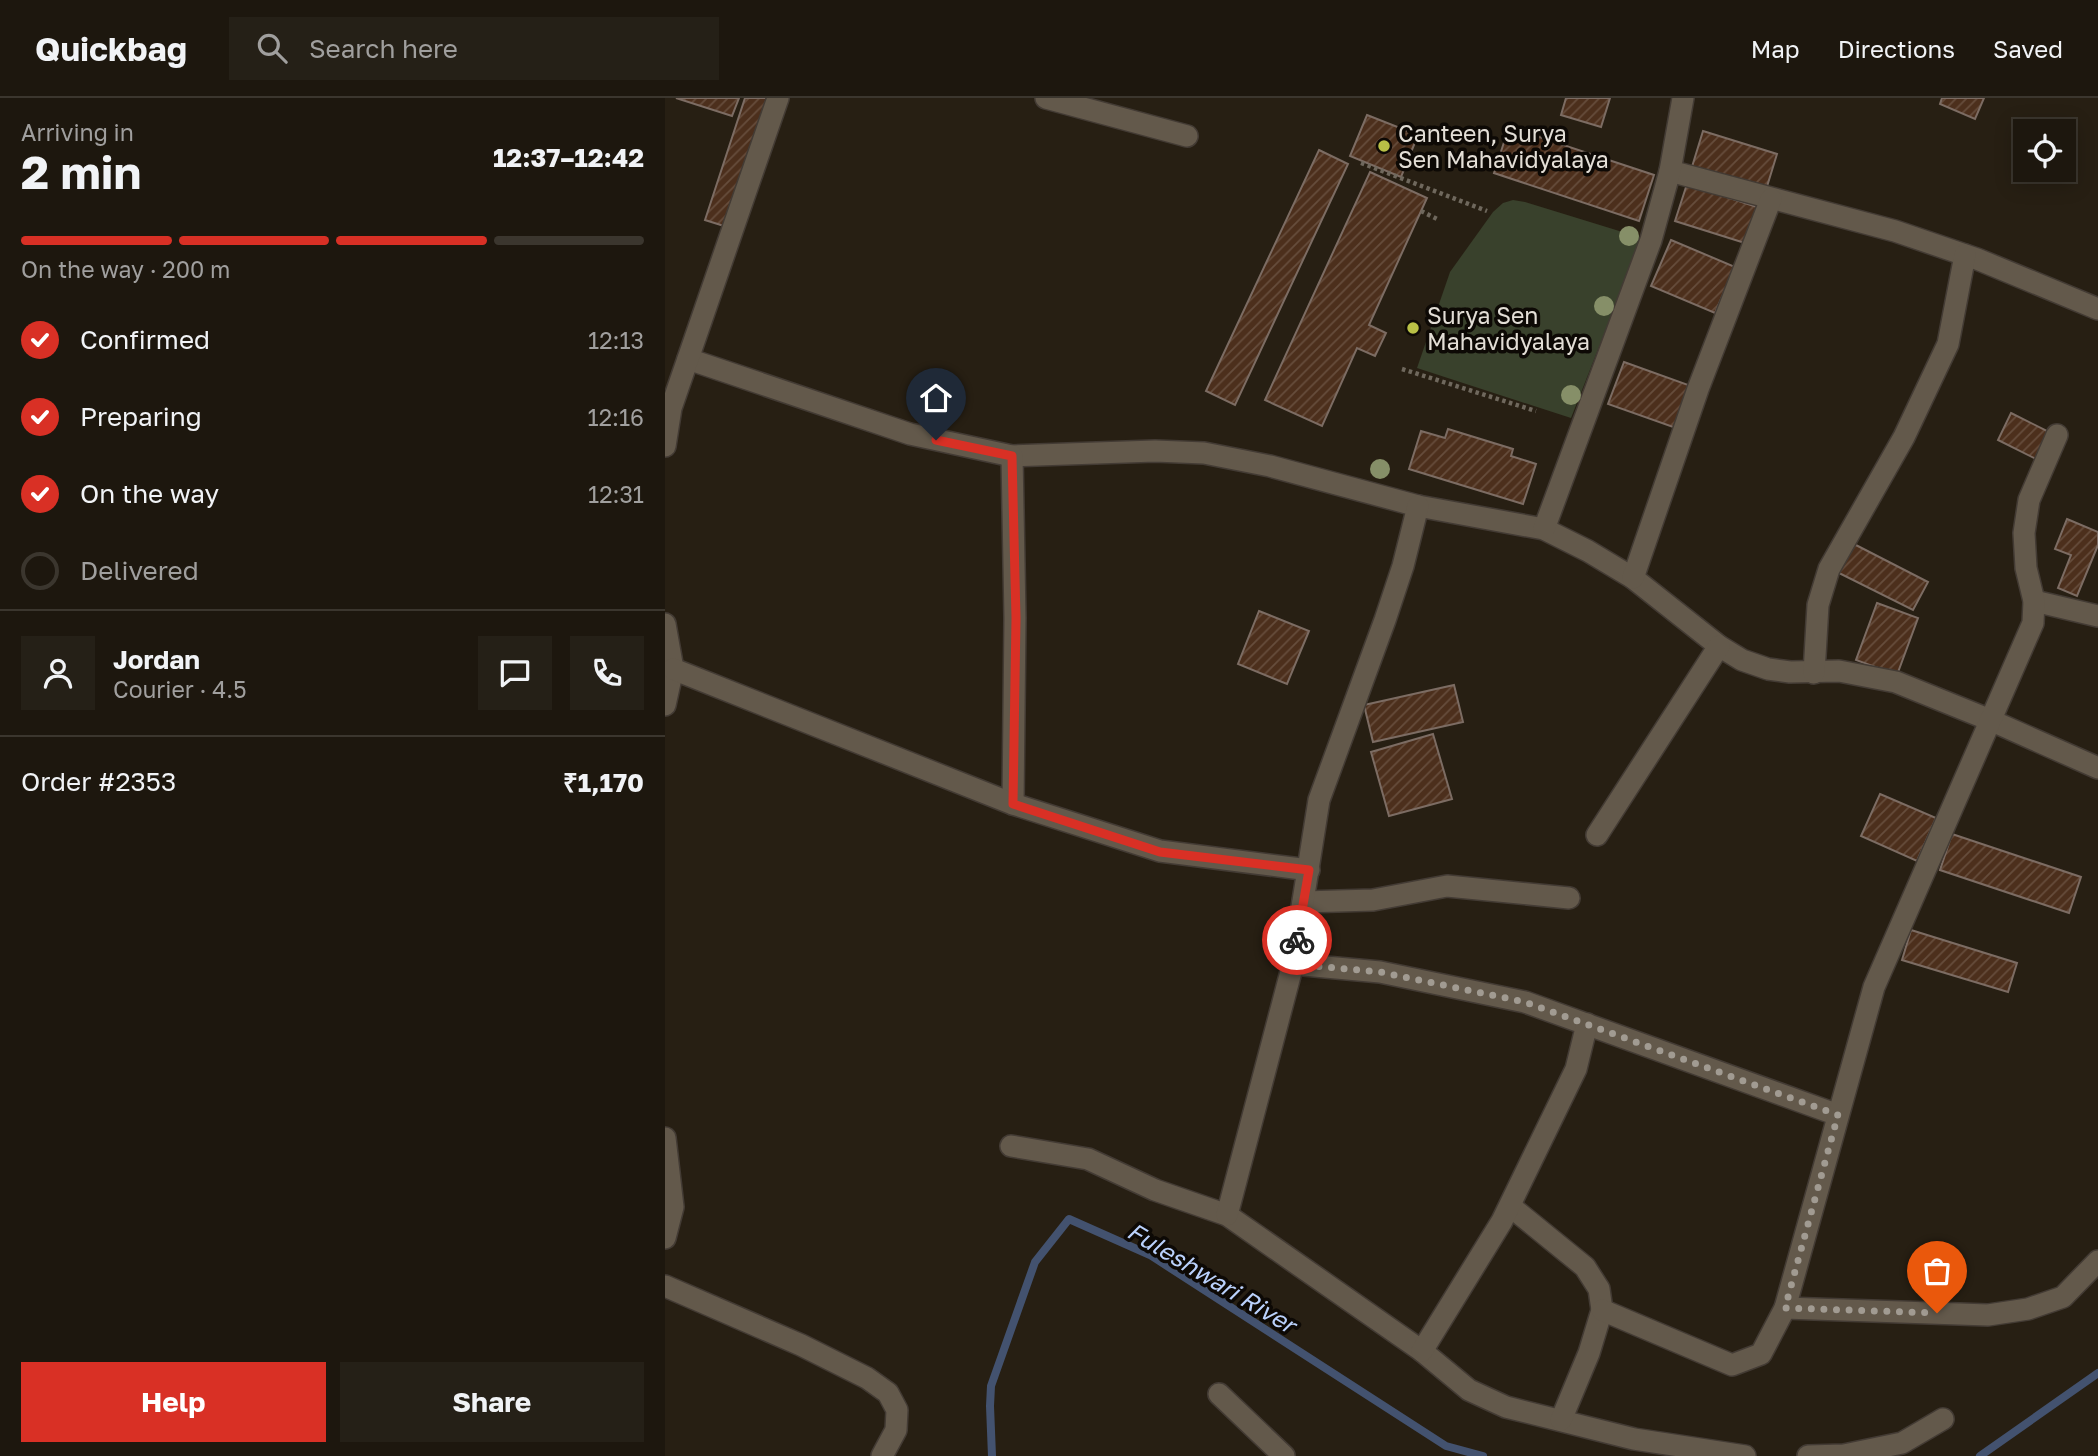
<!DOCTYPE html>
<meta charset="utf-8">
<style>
:root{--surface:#1d170e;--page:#252017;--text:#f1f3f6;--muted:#a09f9e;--line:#3b362e;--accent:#d93025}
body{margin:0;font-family:"Golos Text",sans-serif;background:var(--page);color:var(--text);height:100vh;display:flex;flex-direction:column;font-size:26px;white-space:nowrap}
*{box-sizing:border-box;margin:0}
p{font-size:23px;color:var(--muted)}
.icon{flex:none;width:38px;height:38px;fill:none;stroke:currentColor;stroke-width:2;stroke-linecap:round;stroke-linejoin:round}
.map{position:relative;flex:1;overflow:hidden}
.side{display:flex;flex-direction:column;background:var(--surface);width:665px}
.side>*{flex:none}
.tools{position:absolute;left:1348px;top:21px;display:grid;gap:14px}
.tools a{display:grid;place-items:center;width:63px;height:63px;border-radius:0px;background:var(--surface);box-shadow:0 4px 18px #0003,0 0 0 2px var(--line);font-size:35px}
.pin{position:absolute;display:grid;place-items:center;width:60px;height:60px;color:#fff;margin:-72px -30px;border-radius:50% 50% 50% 0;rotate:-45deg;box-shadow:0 0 7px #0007}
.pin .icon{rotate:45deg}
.courier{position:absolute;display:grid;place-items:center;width:70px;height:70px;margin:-35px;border:5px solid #d93025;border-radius:50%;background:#fff;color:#222;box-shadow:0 2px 9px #0007}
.overview em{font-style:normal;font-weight:700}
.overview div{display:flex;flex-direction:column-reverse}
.overview{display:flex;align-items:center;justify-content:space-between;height:119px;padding:0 21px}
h1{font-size:46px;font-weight:700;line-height:52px}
.bar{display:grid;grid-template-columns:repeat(4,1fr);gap:10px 7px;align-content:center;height:84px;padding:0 21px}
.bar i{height:9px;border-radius:5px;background:var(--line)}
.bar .current{background:var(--accent)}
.bar p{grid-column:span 4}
.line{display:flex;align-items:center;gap:18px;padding:0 21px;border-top:2px solid var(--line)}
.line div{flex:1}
.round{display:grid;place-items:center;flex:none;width:74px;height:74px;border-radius:0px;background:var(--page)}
ol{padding:0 21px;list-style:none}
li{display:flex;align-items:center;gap:21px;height:77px}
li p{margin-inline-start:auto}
li .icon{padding:7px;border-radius:50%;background:var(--accent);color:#fff;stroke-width:4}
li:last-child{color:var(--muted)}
li i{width:38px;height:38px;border:4px solid var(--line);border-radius:50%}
.cta{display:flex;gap:14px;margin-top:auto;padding:14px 21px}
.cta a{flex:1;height:80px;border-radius:0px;background:var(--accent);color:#fff;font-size:28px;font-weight:700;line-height:80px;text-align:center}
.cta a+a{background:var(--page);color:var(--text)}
header{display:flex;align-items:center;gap:42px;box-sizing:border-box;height:98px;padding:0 35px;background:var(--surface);border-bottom:2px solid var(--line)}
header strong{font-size:33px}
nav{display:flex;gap:38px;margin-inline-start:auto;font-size:24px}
.search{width:490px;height:63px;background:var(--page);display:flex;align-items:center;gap:18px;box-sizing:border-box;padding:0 24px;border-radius:0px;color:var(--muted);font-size:26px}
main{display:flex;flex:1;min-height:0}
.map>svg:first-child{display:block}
</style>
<header>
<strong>Quickbag</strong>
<div class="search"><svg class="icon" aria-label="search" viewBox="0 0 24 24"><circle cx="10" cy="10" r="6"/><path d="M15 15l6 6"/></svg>Search here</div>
<nav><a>Map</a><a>Directions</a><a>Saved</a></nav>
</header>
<main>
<section class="side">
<div class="overview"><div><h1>2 min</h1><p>Arriving in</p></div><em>12:37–12:42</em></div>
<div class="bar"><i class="current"></i><i class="current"></i><i class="current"></i><i></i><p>On the way · 200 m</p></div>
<ol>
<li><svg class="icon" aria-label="check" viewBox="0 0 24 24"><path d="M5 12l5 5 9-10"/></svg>Confirmed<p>12:13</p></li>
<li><svg class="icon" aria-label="check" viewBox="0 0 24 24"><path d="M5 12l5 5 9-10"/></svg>Preparing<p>12:16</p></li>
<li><svg class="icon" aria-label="check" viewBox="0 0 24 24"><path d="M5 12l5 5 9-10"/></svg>On the way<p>12:31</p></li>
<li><i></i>Delivered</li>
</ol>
<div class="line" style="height:126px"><a class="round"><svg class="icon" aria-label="person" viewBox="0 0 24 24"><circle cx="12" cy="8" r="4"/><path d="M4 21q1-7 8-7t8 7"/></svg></a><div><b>Jordan</b><p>Courier · 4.5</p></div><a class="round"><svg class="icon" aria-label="chat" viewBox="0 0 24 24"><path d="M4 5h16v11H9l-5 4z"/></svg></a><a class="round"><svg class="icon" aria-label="phone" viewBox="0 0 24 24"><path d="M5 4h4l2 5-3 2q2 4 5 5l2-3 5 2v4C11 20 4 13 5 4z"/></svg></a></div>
<div class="line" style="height:91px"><div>Order #2353</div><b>₹1,170</b></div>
<div class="cta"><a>Help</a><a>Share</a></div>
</section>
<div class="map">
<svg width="1433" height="1358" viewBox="0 0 1433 1358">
<defs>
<pattern id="building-hatch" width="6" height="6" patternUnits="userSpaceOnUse" patternTransform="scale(1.75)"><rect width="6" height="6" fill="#4c2f1c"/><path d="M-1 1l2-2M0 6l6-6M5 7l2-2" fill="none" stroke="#664d3c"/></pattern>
</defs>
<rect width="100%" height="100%" fill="#271f13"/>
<polygon fill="#39412c" points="848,102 860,104 977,140 906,320 752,270 785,174 828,114 838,105"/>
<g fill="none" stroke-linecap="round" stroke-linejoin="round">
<g stroke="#43526f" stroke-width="8">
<polyline points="327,1358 325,1308 326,1288 370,1164 404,1121 485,1157 781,1348 818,1358"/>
<polyline points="1315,1358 1433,1275"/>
</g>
</g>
<g fill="url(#building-hatch)" stroke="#7c6c63" stroke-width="2">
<polygon points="11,0 74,0 67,18"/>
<polygon points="80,0 102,0 59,128 40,122"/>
<polygon points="901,0 945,0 936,29 896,17"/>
<polygon points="1277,0 1319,0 1310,21 1275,6"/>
<polygon points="702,17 753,37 736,79 685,58"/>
<polygon points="844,29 989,77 974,123 829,75"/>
<polygon points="1038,33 1112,56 1100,95 1026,72"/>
<polygon points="654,52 683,66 570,307 541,293"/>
<polygon points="705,74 762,100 704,227 721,235 710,258 692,250 657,328 600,302"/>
<polygon points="1022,86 1095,110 1083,146 1010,123"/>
<polygon points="1006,142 1070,169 1050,215 986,188"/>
<polygon points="959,264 1026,288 1011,330 943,306"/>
<polygon points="1346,315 1390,337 1377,364 1333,342"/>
<polygon points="783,331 848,351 846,358 871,366 858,406 744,371 756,333 780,340"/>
<polygon points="1402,421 1433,434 1433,447 1412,498 1393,490 1406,457 1390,451"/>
<polygon points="1185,444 1263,484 1248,512 1170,473"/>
<polygon points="1212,505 1253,520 1232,577 1191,562"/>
<polygon points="594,513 644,533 622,586 573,566"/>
<polygon points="789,587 798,624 708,644 699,607"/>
<polygon points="768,636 787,701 724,718 706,654"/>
<polygon points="1215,696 1271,720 1252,763 1196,738"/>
<polygon points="1287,736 1416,779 1404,815 1275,772"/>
<polygon points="1246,832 1352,865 1343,894 1237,862"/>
</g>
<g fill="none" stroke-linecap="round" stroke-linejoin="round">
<g stroke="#433b34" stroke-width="24">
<g id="street">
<polyline points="381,0 522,38"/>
<polyline points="1005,73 1230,133 1312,161 1433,211"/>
<polyline points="23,261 245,336 347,358 490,353 539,355 605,368 753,408 879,431 923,453 968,480 1054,548 1077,562 1103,571 1125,574 1174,573 1231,584 1325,622 1433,670"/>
<polyline points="0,348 6,310 113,0"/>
<polyline points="347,358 350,520 348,706"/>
<polyline points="879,431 986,142 1005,73 1018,0"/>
<polyline points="968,480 1033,291 1106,101"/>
<polyline points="1369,503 1433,518"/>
<polyline points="0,526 8,571 0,607"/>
<polyline points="8,571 348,706 495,753 644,772"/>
<polyline points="1149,575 1153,507 1164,471 1239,339 1283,246 1300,157"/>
<polyline points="932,737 1054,548"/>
<polyline points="638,804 708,802 782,788 904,800"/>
<polyline points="628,866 715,874 860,904 1173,1017"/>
<polyline points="0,1040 8,1109 0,1140"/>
<polyline points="346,1048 423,1061 490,1092 562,1117 757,1253 804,1292 841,1309 969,1341 1080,1358"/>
<polyline points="845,1108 920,1169 934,1191 937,1212 924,1255 896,1322"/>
<polyline points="562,1117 628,866 654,702 720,522 738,468 753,408"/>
<polyline points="0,1188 136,1247 202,1280 223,1295 232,1312 231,1332 217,1358"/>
<polyline points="1120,1210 1323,1217 1363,1211 1398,1199 1433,1163"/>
<polyline points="937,1212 1067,1267 1096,1256 1120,1210 1209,889 1368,525 1369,503 1361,470 1359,435 1364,402 1392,337"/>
<polyline points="757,1253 837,1123 911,971 922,926"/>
<polyline points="554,1296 619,1358"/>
<polyline points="1143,1358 1179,1357 1237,1345 1278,1321"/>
</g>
</g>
<g stroke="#6f685d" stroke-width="4.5" stroke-dasharray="3.5 3.5" stroke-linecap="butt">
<polyline points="696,65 822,113"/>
<polyline points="756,113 772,121"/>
<polyline points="737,271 871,313"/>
</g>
<use href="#street" stroke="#63594b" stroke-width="21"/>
</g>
<g fill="#868f68">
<circle cx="964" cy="138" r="10"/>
<circle cx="939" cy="208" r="10"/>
<circle cx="906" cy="297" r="10"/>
<circle cx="715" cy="371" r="10"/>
</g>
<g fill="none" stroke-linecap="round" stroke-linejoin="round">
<polyline stroke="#a19b92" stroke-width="7" stroke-dasharray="0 12.6" points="632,842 628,866 715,874 860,904 1173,1017 1120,1210 1272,1215"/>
<polyline stroke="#d93025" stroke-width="9" points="271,342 347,358 351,520 348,706 495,754 644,772 632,842"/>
</g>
<g fill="#b9c046" stroke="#0d0905" stroke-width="2.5">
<circle cx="719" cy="48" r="7"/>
<circle cx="748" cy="230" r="7"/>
</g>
<g text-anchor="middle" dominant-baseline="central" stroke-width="7" stroke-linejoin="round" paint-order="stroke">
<g font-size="23" fill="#e3ded6" stroke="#0d0905" text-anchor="start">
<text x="733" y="35">Canteen, Surya<tspan x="733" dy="26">Sen Mahavidyalaya</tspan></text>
<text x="762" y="217">Surya Sen<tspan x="762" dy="26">Mahavidyalaya</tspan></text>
</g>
<g font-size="24" font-style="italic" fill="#bad1fc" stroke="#0d0905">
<text transform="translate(547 1179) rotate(31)">Fuleshwari River</text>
</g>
</g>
</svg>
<div class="tools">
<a><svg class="icon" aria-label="locate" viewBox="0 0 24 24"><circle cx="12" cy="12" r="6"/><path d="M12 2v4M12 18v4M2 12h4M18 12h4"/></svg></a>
</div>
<div class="pin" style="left:1272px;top:1215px;background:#ea580c"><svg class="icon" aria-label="bag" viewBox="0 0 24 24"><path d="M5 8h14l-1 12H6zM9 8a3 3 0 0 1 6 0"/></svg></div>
<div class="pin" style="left:271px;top:342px;background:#1f2937"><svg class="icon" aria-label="home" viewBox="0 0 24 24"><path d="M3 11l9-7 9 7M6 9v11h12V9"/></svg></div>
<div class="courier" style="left:632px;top:842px"><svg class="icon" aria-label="bike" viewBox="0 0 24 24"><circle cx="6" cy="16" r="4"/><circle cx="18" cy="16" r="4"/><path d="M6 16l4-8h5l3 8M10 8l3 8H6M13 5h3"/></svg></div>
</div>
</main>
